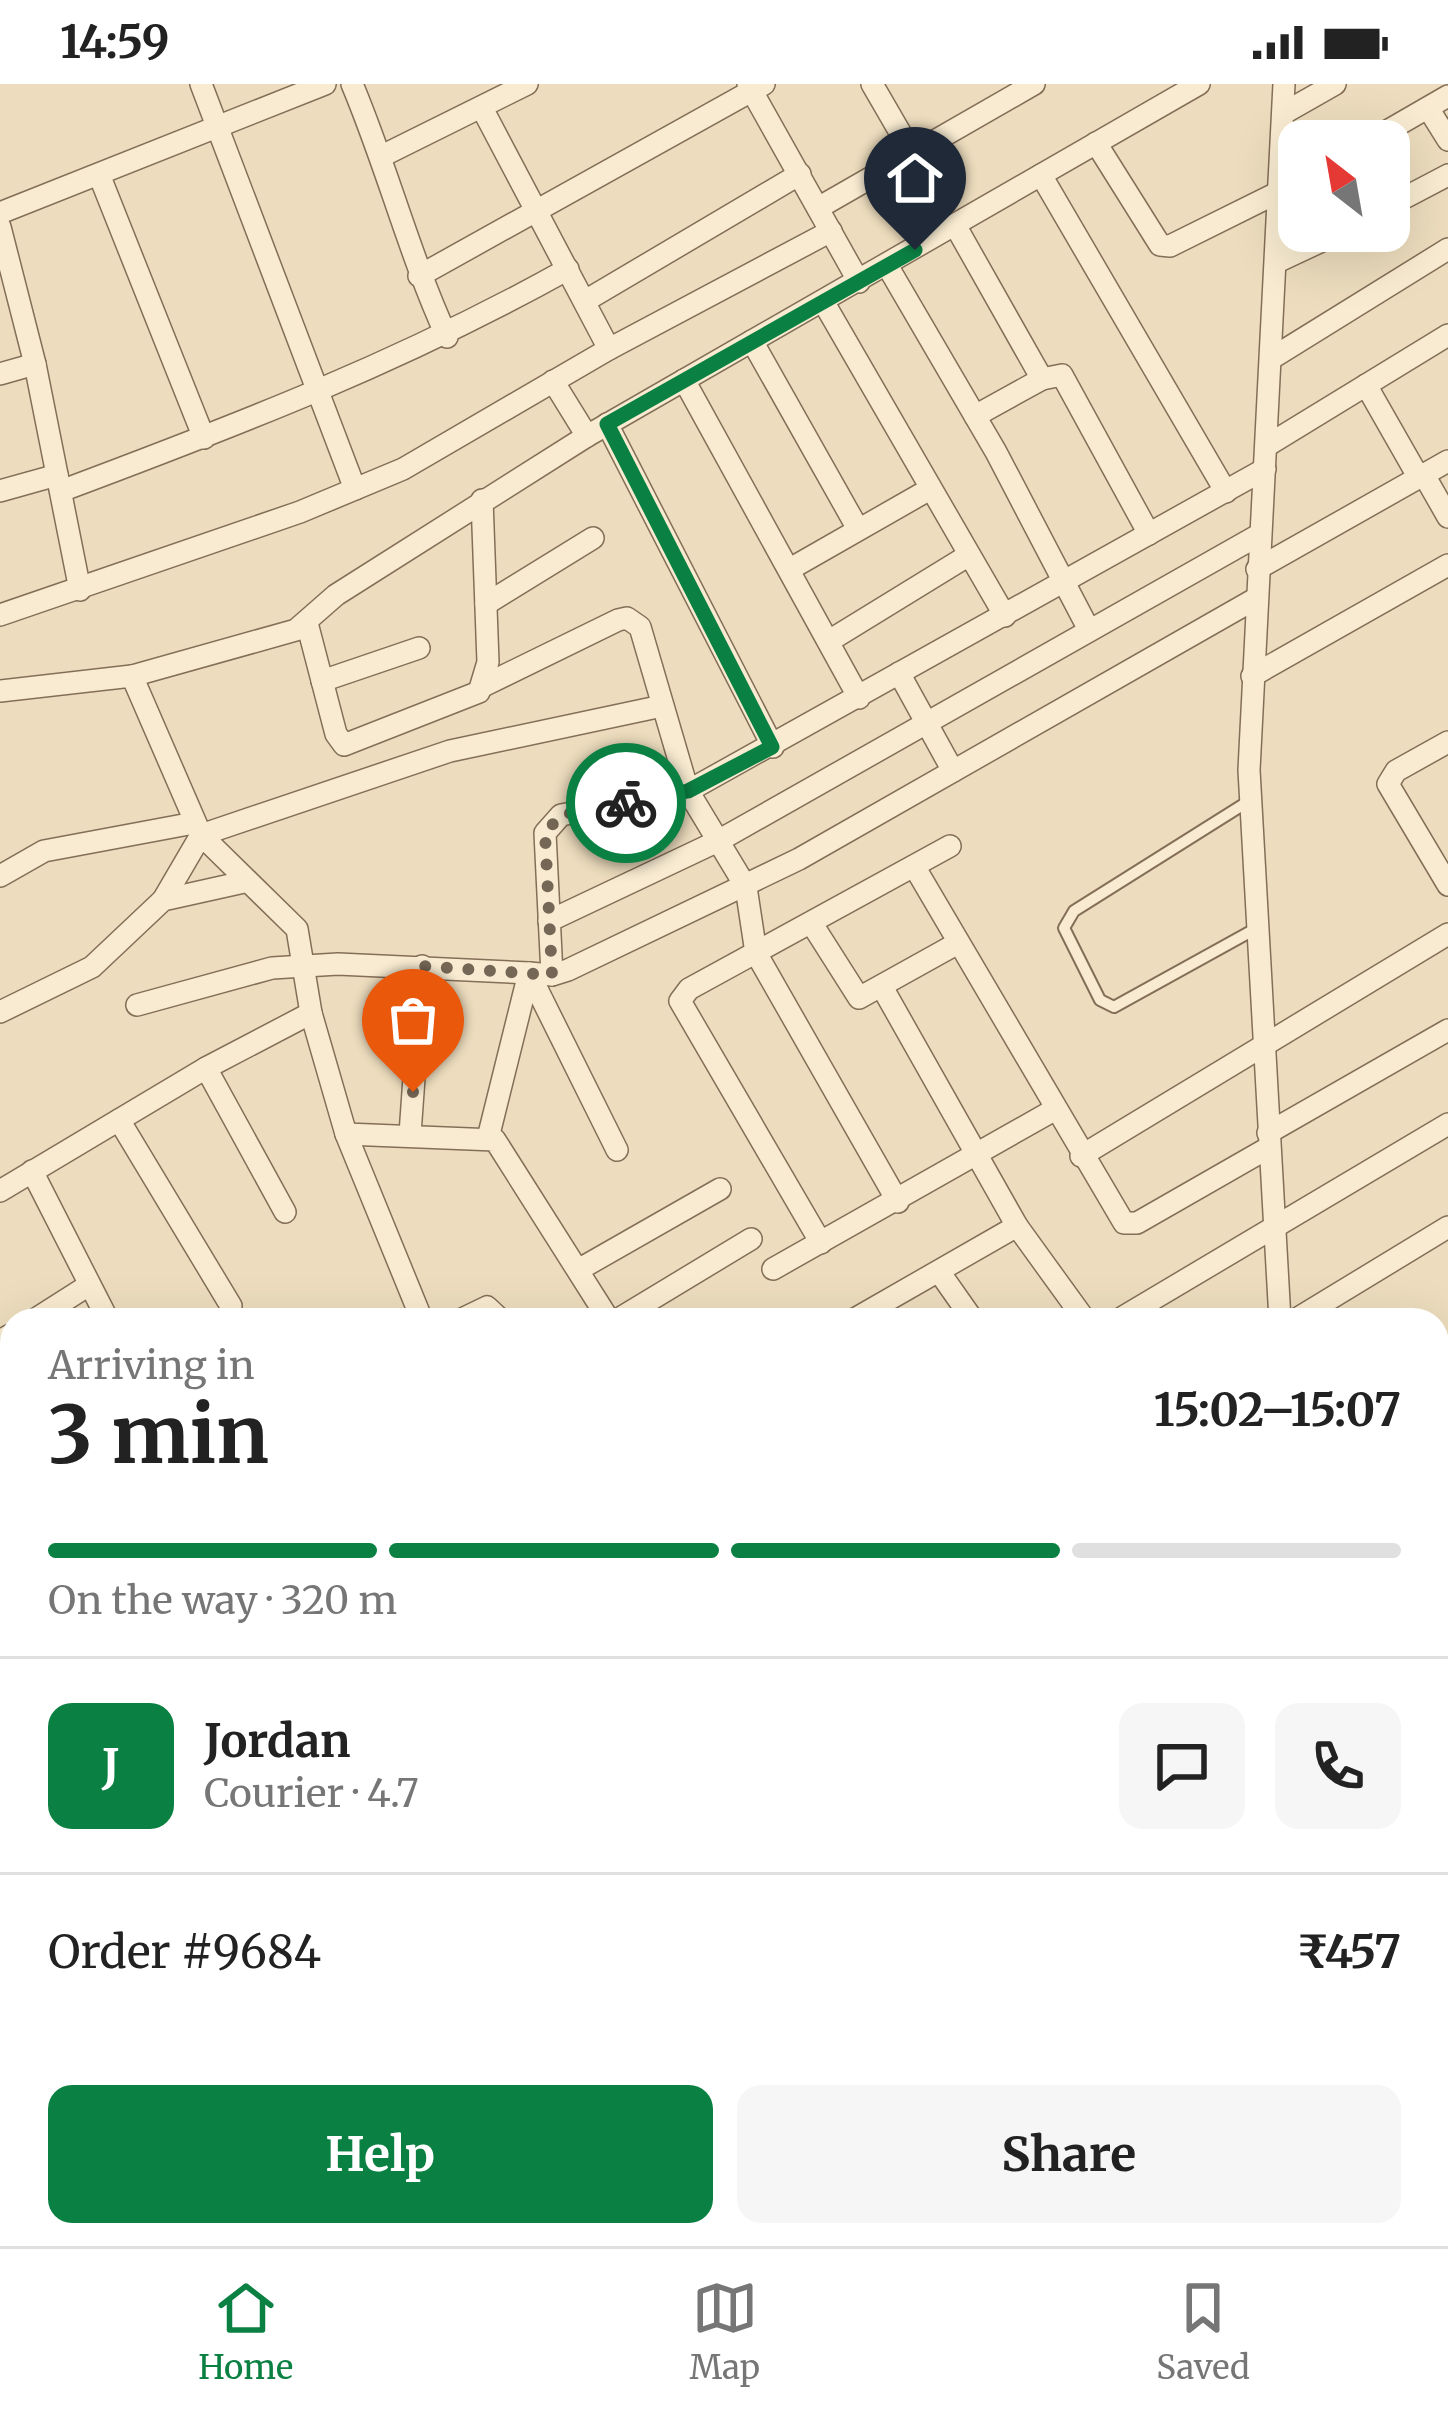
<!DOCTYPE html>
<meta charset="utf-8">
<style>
:root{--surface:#fff;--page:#f6f6f6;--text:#222;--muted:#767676;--line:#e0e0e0;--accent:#0b8043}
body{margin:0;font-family:Merriweather,serif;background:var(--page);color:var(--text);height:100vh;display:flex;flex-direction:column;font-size:45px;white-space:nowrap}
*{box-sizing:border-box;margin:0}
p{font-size:39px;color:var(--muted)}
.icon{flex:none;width:66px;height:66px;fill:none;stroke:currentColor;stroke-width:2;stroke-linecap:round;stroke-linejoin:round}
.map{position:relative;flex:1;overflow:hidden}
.sheet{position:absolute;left:0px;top:1224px;width:1449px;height:939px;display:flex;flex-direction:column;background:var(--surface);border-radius:36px 36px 0 0;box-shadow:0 12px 48px #0002}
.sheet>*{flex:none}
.needle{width:78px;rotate:329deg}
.buttons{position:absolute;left:1278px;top:36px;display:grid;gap:24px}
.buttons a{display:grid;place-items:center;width:132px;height:132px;border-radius:24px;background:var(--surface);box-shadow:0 12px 48px #0002;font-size:60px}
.pin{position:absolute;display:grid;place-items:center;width:102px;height:102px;color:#fff;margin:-123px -51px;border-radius:50% 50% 50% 0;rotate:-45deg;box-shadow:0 0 12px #0007}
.pin .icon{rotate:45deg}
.courier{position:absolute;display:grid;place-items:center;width:120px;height:120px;margin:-60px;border:9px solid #0b8043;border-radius:50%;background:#fff;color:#222;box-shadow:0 3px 15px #0007}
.head em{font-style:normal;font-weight:700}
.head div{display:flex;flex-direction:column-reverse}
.head{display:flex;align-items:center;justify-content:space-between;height:204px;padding:0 48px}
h1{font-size:78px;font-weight:700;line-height:90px}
.bar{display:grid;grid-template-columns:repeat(4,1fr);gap:18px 12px;align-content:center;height:144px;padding:0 48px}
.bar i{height:15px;border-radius:9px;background:var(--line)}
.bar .selected{background:var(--accent)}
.bar p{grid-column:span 4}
.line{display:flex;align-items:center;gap:30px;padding:0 48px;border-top:3px solid var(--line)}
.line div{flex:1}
.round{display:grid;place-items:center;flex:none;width:126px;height:126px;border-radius:24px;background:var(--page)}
.cta{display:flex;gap:24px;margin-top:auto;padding:24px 48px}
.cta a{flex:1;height:138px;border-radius:24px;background:var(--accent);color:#fff;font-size:48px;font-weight:700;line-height:138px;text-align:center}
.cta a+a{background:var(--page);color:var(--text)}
.status{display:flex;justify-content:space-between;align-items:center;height:84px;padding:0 60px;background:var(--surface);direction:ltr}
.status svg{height:33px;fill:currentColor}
.menu{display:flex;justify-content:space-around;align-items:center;height:168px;border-top:3px solid var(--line);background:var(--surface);font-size:33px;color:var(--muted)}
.menu a{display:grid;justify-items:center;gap:6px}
.menu .selected{color:var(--accent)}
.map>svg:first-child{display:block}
</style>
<div class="status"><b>14:59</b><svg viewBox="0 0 49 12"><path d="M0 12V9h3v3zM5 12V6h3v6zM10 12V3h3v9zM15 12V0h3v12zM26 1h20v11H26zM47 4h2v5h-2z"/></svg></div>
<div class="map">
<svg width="1448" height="2162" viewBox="0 0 1448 2162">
<rect width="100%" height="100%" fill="#edddbe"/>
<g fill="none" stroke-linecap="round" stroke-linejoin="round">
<g stroke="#846e57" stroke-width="14">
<polyline id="lane" points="1249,717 1074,827 1064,844 1100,916 1114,923 1257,844"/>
</g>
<g stroke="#846e57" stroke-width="24">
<g id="street">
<polyline points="201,0 355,405"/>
<path d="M352 0C387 83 409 170 447 253"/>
<polyline points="748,0 859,198"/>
<polyline points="872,0 912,69"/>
<polyline points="1428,24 1448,56"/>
<polyline points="483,26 609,265"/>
<polyline points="1284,29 1335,0"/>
<polyline points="1370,57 1448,12"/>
<polyline points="1096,59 1160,161 1170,162 1299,98"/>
<polyline points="382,72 527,0"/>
<polyline points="1041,91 1226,408"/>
<polyline points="100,93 204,354"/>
<polyline points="1389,122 1448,91"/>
<polyline points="818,124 1034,0"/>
<polyline points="0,129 325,0"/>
<polyline points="955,141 1042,295"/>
<polyline points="0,143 35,280 80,506"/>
<polyline points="1277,178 1343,147"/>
<polyline points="888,183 996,368 1088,544"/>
<polyline points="419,192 764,0"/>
<polyline points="585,217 800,90"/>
<polyline points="824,219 1005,532"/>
<polyline points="752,257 858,445"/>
<polyline points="1272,274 1448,165"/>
<polyline points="0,290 35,280"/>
<polyline points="684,296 859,614"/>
<polyline points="553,297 587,352"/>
<polyline points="1366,301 1419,394"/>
<polyline points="975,332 1042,295 1062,291 1149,450"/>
<polyline points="607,340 773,663"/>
<polyline points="1268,361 1448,251"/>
<polyline points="1424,391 1448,433"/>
<polyline points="0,407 57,391"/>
<path d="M61 407C240 340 401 278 568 185"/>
<polyline points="790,485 930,405"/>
<polyline points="1257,485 1448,377"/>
<polyline points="486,520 593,454"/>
<polyline points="0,531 300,428 403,385 609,265 831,147"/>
<polyline points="307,539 336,650 344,661 479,608 488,578 482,416"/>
<polyline points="829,557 969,471"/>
<polyline points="899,589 953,687"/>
<polyline points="132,592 201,751 297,845 311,929 346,1050 422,1236"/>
<polyline points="1252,592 1448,481"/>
<polyline points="322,597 419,564"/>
<polyline points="483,602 618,536 627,534 640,543 688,707 746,803 756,869 898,1118"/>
<polyline points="0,607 132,592 296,546 336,511 587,352 1199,0"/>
<polyline points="1448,658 1396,687 1388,700 1448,801"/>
<polyline points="914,782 1124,1139 1137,1139 1268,1064"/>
<polyline points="0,792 44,767 194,739"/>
<polyline points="163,816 201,751 450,667 662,622"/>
<polyline points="549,837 718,757 1257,452"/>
<polyline points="812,840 859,914 958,859"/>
<polyline points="552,891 545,749 561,731 688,707 1265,385"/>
<polyline points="882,903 1017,1142 1085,1236"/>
<polyline points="137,921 272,884 338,880 529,889 617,1066"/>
<polyline points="0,928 92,883 163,816 244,798"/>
<polyline points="206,984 285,1128"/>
<polyline points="119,1036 231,1222 229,1236"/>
<polyline points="1268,1049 1448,946"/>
<polyline points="346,1050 495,1056 609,1236"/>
<polyline points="410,1050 422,882"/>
<polyline points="488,1054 529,889 552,891 568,886 799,775 1255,515"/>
<polyline points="1081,1072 1448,850"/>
<polyline points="32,1087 108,1236"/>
<polyline points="0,1107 206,984 311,929"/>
<polyline points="821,1159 680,917 689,905 950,762"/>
<polyline points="773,1185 1054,1026"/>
<polyline points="578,1186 720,1105"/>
<polyline points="940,1189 973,1236"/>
<polyline points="34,1236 89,1201"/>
<polyline points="460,1236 487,1223 501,1236"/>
<polyline points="617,1236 751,1155"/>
<polyline points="853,1236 1017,1142"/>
<polyline points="1118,1236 1448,1040"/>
<polyline points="1280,1236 1249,686 1284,0"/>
<polyline points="1295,1236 1448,1143"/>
<polyline points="1372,1236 1391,1236"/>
<polyline points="0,1257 12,1250"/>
<polyline points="1437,1316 1448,1335"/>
<polyline points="0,1373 12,1366"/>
<polyline points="11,1467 12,1466"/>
<polyline points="1437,1479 1448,1498"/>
<polyline points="1437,1641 1448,1642"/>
<polyline points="0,1672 12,1707"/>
<polyline points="1437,1736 1448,1737"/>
<polyline points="0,1821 12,1818"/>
<polyline points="1437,1851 1448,1853"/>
<polyline points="1437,2063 1448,2057"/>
<polyline points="1437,2137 1448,2131"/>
<polyline points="546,2151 552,2162"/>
<polyline points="761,2151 768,2162"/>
<polyline points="857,2151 864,2162"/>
<polyline points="965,2151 973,2162"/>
<polyline points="1132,2151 1139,2162"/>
<polyline points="479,2162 484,2151"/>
<polyline points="581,2162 600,2151"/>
<polyline points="993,2162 1011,2151"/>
<polyline points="1155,2162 1173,2151"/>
<polyline points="1248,2162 1250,2151"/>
<polyline points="1264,2162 1283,2151"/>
<polyline points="1389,2162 1410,2151"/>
</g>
</g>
<use href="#lane" stroke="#f8ebd1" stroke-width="10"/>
<use href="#street" stroke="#f8ebd1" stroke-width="21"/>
</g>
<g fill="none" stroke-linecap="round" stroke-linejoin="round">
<polyline stroke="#756755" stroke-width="12" stroke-dasharray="0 21.6" points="413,1008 422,882 552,891 545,749 561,731 626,719"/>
<polyline stroke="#0b8043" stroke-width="15" points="626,719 688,707 772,663 607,340 915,166"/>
</g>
</svg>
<div class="buttons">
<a><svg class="needle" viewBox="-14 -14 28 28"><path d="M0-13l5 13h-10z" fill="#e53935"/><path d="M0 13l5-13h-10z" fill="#767676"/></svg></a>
</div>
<div class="pin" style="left:413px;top:1008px;background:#ea580c"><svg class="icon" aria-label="bag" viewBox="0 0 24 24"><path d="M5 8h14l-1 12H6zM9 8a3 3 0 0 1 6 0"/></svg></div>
<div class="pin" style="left:915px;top:166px;background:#1f2937"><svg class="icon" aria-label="home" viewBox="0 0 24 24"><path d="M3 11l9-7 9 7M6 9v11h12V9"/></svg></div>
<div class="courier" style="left:626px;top:719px"><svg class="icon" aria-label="bike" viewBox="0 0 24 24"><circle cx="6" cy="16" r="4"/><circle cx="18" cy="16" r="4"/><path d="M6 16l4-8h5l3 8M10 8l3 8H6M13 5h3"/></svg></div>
<section class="sheet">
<div class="head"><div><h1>3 min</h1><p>Arriving in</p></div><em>15:02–15:07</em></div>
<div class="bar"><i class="selected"></i><i class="selected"></i><i class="selected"></i><i></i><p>On the way · 320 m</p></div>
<div class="line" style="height:216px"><b class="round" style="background:var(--accent);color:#fff">J</b><div><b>Jordan</b><p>Courier · 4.7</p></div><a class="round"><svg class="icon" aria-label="chat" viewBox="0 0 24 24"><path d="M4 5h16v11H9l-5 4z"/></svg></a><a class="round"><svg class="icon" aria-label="phone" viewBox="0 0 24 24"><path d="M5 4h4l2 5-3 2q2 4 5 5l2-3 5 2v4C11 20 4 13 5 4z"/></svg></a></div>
<div class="line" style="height:156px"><div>Order #9684</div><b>₹457</b></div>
<div class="cta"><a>Help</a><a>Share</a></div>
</section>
</div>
<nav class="menu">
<a class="selected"><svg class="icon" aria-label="home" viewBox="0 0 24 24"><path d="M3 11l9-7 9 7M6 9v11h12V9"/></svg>Home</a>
<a><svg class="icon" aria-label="map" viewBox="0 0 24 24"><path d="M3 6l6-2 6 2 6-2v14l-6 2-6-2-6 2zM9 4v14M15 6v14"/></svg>Map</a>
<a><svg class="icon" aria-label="saved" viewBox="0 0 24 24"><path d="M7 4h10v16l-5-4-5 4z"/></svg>Saved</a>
</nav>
